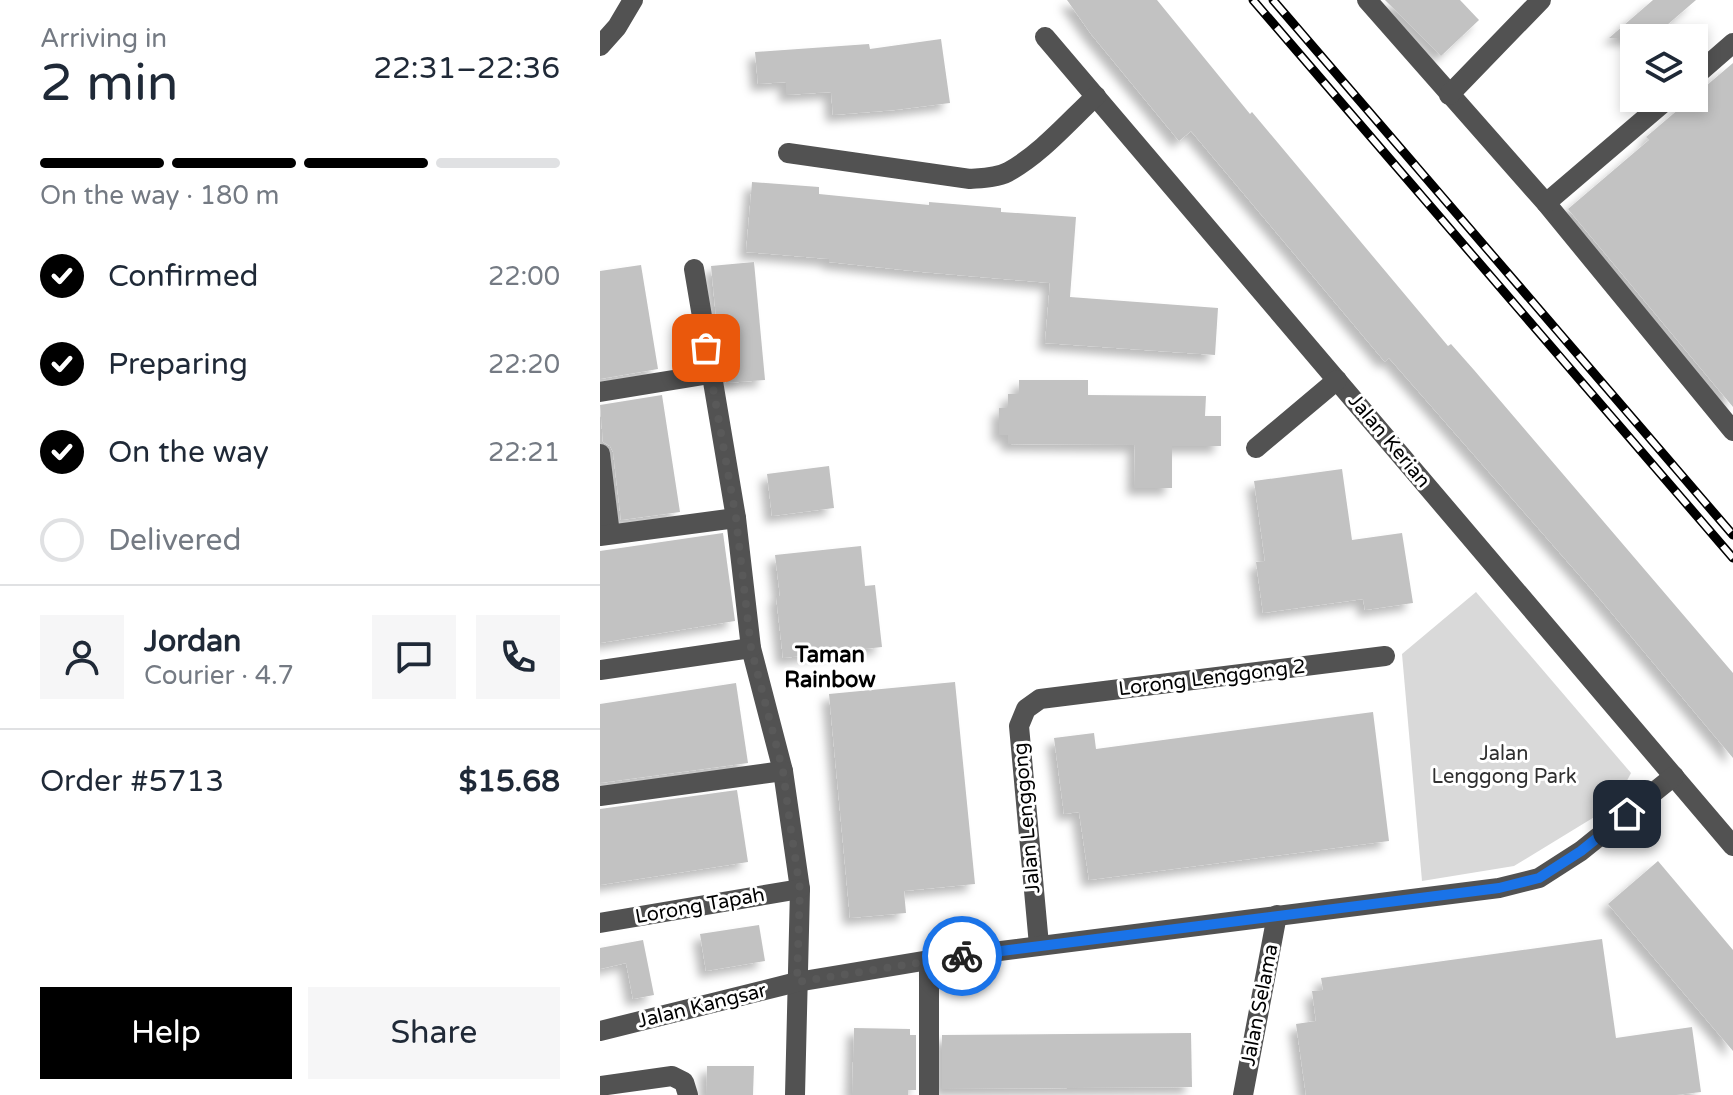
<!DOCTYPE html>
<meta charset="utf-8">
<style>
:root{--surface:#fff;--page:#f6f6f7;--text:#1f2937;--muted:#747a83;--line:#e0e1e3;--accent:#000}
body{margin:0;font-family:"Varela Round",sans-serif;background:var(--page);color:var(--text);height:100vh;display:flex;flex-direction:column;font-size:30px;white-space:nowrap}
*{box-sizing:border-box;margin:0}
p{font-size:26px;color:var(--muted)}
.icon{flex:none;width:44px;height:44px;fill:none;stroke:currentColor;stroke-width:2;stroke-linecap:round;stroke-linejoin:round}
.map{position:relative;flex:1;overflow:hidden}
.panel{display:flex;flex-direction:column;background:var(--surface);width:600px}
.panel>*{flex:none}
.tools{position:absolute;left:1020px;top:24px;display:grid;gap:16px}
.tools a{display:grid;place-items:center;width:88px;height:88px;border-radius:0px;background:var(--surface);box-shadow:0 4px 12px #0003;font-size:40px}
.pin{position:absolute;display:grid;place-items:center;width:68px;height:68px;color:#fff;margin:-34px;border-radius:16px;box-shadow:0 4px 12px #0006}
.courier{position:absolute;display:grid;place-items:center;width:80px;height:80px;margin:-40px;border:6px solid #1a73e8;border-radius:50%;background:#fff;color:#222;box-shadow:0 2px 10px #0007}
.summary em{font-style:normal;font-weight:600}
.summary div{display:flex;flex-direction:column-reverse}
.summary{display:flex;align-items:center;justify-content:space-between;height:136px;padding:0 40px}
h1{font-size:52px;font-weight:600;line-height:60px}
.bar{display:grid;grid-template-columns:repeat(4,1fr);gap:12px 8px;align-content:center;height:96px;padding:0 40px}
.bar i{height:10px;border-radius:6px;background:var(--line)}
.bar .on{background:var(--accent)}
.bar p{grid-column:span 4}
.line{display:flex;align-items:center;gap:20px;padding:0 40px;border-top:2px solid var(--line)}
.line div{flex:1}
.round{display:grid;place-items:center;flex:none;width:84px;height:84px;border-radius:0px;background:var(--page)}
ol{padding:0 40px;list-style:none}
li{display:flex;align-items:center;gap:24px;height:88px}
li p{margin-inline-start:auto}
li .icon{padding:8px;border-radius:50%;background:var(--accent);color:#fff;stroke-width:4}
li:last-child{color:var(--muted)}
li i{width:44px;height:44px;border:4px solid var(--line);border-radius:50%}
.primary-button{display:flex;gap:16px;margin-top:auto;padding:16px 40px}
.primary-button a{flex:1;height:92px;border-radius:0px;background:var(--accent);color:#fff;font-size:32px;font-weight:600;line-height:92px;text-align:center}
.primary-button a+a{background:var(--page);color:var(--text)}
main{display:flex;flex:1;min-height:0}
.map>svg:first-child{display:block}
</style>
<main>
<section class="panel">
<div class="summary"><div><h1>2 min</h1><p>Arriving in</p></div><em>22:31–22:36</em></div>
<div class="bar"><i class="on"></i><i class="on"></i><i class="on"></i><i></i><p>On the way · 180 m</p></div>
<ol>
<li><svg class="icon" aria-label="check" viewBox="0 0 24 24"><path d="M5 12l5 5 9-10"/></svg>Confirmed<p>22:00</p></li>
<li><svg class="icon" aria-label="check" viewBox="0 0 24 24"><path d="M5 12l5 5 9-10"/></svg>Preparing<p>22:20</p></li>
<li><svg class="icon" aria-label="check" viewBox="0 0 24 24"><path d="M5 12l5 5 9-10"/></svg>On the way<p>22:21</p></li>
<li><i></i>Delivered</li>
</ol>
<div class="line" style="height:144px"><a class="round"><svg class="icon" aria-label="person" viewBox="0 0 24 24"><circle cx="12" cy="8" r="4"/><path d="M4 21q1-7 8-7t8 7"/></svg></a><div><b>Jordan</b><p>Courier · 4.7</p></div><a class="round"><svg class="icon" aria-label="chat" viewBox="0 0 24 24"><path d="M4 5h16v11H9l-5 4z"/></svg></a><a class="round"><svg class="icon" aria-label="phone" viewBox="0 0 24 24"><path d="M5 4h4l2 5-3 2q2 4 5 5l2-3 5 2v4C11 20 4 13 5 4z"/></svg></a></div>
<div class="line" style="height:104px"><div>Order #5713</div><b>$15.68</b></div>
<div class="primary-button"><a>Help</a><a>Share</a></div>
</section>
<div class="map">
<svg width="1133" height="1095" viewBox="0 0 1133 1095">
<defs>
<filter id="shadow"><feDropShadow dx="-7" dy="7" stdDeviation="4" flood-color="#0004"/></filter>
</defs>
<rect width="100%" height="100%" fill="#fff"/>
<polygon fill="#d9d9d9" points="876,592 1031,773 1014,805 914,866 822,881 802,654"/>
<g fill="#c2c2c2" filter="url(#shadow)">
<polygon points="467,0 557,0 650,114 652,112 848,346 851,344 874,370 1133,673 1133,758 994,592 789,358 785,362 591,131 579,141 491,34"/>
<polygon points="785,0 860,0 879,20 841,56"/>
<polygon points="1053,0 1096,0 1052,38 1009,38"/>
<polygon points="341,39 350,103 295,110 233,115 231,92 186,95 186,82 158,84 155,52 269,44 270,49"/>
<polygon points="1133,63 1133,407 968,209 1049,140 1046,137"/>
<polygon points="152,182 219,187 219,194 329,205 329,202 401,208 401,212 476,217 470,297 618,308 615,355 445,343 450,283 322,272 229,262 229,259 146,252"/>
<polygon points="154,262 165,380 126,383 117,327 111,266"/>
<polygon points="41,265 58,369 0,379 0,271"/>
<polygon points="419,380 488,380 488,395 606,396 605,416 621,416 621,446 572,446 572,488 534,488 535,445 408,444 408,435 399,435 399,408 408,408 408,394 419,394"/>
<polygon points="62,395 80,512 21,520 13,452 10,446 3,442 0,405"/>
<polygon points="229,466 234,508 172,516 167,474"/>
<polygon points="742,469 752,540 802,533 813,603 765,610 763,599 663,613 656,562 665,561 654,481"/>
<polygon points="123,533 135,621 0,643 0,551"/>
<polygon points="261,546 265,586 275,585 282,647 183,658 176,596 180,596 175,555"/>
<polygon points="355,682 375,884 304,891 306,913 250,918 229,694"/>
<polygon points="136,683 148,763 0,783 0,704"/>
<polygon points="773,712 789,841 489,880 479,812 464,814 454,738 494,733 496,749"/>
<polygon points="137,790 148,862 0,885 0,809"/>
<polygon points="1058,861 1133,950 1133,1051 1008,904"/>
<polygon points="159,925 165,961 106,971 100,934"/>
<polygon points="1002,939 1016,1038 1092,1027 1101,1092 1076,1095 706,1095 696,1024 716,1021 712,991 723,990 721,978"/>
<polygon points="43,940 54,995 33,999 26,963 0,969 0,948"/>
<polygon points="254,1028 310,1029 310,1035 316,1035 316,1090 308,1090 308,1095 252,1095"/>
<polygon points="591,1033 592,1087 342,1089 342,1035"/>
<polygon points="107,1066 154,1066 153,1095 106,1095"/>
</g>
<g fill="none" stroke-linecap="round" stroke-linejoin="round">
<g stroke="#525252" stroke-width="20">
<polyline points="767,0 946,203 1133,431"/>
<polyline points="445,37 1133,846"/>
<polyline points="0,46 17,27 33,0"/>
<polyline points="1094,77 1133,43"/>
<polyline points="849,95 941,0"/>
<path d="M188 153 370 179C382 178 396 178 408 172 441 154 469 121 496 96"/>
<polyline points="946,203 1069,98"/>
<polyline points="94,269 136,518 151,648 183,771 200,889 195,1095"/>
<polyline points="0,392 110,374"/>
<polyline points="656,448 737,380"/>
<polyline points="0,454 10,534"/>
<polyline points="0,536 136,518"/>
<polyline points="0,670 151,648"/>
<polyline points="0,796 183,771"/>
<polyline points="0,923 200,889"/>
<polyline points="439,945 419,726 426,709 440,699 785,656"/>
<polyline points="329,960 329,1095"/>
<polyline points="0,1031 197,982 329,960 899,888 939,878 981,851 1074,776"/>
<polyline points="0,1086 72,1076 84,1082 88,1095"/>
<polyline points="643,1095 677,915"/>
</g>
<g stroke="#000" stroke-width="9">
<g id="rail">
<polyline points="653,0 1133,558"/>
<polyline points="673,0 1133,535"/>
</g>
</g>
<use href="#rail" stroke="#fff" stroke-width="6" stroke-dasharray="18" stroke-linecap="butt"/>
</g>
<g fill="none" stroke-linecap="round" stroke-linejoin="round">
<polyline stroke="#595959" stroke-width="8" stroke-dasharray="0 14.4" points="106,348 136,518 151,648 183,771 191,830 200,889 197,982 362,956"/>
<polyline stroke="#1a73e8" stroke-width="10" points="362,956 899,888 939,878 981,851 1027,814"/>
</g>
<g text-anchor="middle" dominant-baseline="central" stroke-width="6" stroke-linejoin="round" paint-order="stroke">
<g font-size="20" fill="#000" stroke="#fff">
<text transform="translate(789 441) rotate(50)">Jalan Kerian</text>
<text transform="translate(612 678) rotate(-7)">Lorong Lenggong 2</text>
<text transform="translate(427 818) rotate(-95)">Jalan Lenggong</text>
<text transform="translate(100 906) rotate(-10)">Lorong Tapah</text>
<text transform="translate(660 1005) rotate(-79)">Jalan Selama</text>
<text transform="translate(102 1006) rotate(-14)">Jalan Kangsar</text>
</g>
<g font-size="20" fill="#303030" stroke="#fff">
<text x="904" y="754">Jalan<tspan x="904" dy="23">Lenggong Park</tspan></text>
</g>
<g font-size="22" font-weight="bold" fill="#000" stroke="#fff">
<text x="230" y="655">Taman<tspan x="230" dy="25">Rainbow</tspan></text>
</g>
</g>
</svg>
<div class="tools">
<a><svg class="icon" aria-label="layers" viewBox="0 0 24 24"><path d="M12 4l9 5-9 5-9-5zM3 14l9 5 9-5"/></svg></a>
</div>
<div class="pin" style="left:106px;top:348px;background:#ea580c"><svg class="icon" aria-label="bag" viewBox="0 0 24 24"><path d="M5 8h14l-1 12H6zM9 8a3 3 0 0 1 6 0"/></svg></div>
<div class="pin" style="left:1027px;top:814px;background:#1f2937"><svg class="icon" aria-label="home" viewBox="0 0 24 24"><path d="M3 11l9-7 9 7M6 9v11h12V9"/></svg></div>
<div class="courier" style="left:362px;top:956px"><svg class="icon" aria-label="bike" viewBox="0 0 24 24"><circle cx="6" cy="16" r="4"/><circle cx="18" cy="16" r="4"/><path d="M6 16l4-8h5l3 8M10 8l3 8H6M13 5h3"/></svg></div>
</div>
</main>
